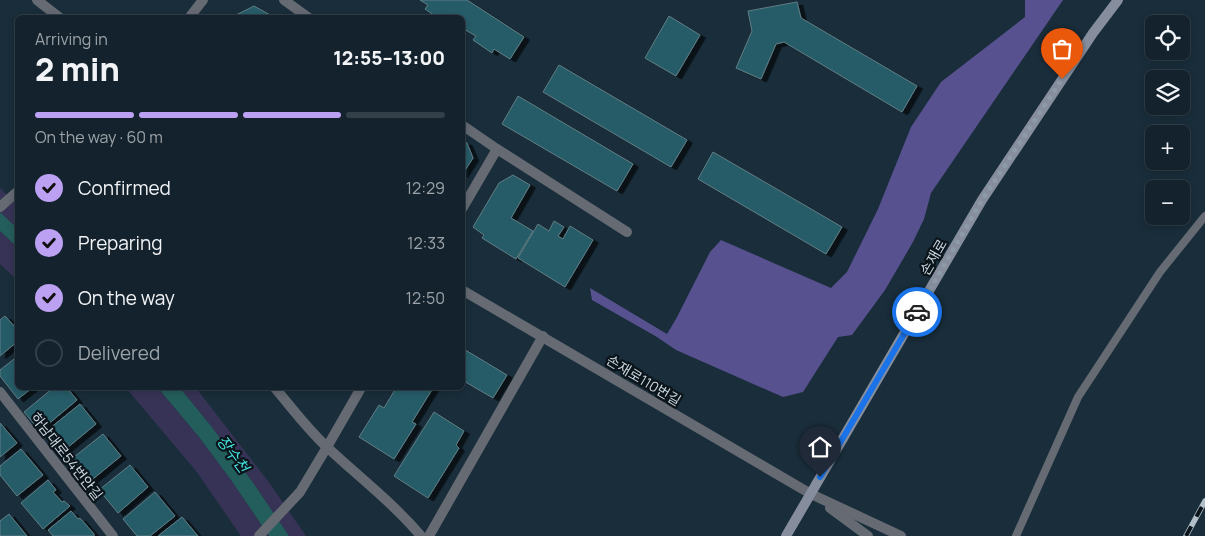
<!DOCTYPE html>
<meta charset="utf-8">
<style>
:root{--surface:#13222c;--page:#202f38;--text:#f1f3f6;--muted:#9da4a9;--line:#323f48;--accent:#bca0f2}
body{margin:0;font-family:Manrope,"Noto Sans KR",sans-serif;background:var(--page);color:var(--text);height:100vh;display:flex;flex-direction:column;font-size:19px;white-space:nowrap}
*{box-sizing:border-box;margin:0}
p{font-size:16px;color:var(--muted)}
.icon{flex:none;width:28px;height:28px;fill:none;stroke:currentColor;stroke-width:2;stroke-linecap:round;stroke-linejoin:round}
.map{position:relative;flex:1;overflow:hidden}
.side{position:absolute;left:15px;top:15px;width:450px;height:375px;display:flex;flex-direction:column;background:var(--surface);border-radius:8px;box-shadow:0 2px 8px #0003,0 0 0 1px var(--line)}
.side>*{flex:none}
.fabs{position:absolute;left:1145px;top:15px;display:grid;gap:10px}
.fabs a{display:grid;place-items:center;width:45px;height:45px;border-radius:8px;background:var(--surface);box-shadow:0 2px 8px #0003,0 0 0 1px var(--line);font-size:25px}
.pin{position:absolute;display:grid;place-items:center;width:42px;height:42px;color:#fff;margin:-51px -21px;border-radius:50% 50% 50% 0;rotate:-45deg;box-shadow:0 0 5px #0007}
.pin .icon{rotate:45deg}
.courier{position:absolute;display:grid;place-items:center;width:50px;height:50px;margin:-25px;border:4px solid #1a73e8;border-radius:50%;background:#fff;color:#222;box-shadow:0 1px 6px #0007}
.headline em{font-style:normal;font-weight:800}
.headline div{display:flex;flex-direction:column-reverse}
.headline{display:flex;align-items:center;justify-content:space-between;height:85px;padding:0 20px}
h1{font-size:32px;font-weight:800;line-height:38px}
.bar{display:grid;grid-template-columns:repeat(4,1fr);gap:8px 5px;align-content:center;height:60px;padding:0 20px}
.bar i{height:6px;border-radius:4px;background:var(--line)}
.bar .on{background:var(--accent)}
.bar p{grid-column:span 4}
ol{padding:0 20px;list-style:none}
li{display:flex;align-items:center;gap:15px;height:55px}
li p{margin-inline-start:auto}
li .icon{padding:5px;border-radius:50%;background:var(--accent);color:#111;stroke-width:4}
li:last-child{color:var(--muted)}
li i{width:28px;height:28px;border:2px solid var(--line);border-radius:50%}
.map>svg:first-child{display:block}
</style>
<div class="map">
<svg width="1205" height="536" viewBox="0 0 1205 536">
<defs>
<filter id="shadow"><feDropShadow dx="5.5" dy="3" stdDeviation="0" flood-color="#0009"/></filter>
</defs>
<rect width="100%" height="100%" fill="#192d3a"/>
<g fill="#373356">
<polygon points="0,188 17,205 17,228 0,212"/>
<polygon points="0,231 17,247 17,280 0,264"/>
<polygon points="126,388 158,388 199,437 231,480 269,536 241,536 196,471"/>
<polygon points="180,388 196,388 268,481 306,536 289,536 254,484 211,426"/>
</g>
<polygon fill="#58518f" points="1025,0 1063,0 931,193 924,219 913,242 885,290 852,335 838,337 803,392 783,397 676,350 657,337 592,300 590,288 667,334 676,319 710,252 721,240 831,288 847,272 878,209 911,127 941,82 1025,17"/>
<g fill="#245e5c">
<polygon points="0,212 17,228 17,247 0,231"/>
<polygon points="158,388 180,388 211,426 254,484 289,536 269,536 231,480 199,437"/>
</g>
<g fill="#265b68" stroke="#607e85" filter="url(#shadow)">
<polygon points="420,0 467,0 524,37 510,59 494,49 492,53 473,40 476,36 462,28 462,18 438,18 425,9 428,5"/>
<polygon points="797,2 801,18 917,86 902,112 784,42 776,44 761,79 736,68 752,31 748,11"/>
<polygon points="254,6 272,16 271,18 234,18 236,15"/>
<polygon points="669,16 700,35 676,76 645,58"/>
<polygon points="559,65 687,140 671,167 543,92"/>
<polygon points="518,96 633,164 617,191 502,124"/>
<polygon points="462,141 467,143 473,158 462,175"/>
<polygon points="713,152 842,227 826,254 698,179"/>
<polygon points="513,175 530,185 511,218 533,231 516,259 482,238 484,235 473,227 499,183"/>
<polygon points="554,221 564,227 558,236 563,239 570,226 593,240 565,287 518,258 538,224 549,231"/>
<polygon points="5,316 18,330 18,341 0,356 0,320"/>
<polygon points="462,348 507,375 493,398 462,380"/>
<polygon points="18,356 18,388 32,388 18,399 0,376 0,370"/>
<polygon points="53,388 67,388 77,400 40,431 24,412"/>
<polygon points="396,388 433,388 412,422 416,424 394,459 359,437 379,405 384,408"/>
<polygon points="80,404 96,424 61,453 44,433"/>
<polygon points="434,412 464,431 456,445 459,448 428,498 394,476"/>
<polygon points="0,423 17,443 0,457"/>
<polygon points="103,434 121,456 88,483 69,461"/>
<polygon points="21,449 43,475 17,496 0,475 0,466"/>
<polygon points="130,465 148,487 118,513 99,490"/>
<polygon points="48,480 56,490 53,492 62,502 64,501 70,506 43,529 21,503"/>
<polygon points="155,492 175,516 150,536 137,536 123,519"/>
<polygon points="71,511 78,519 80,518 94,534 94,536 53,536 48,530"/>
<polygon points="9,514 27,536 0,536 0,521"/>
<polygon points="182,517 198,536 158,536"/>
</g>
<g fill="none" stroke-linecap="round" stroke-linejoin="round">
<polyline stroke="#656a73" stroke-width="8" points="1016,536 1078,397 1160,272 1205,216"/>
<g stroke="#656a73" stroke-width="10">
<polyline points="284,0 309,18"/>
<polyline points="462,125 497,149 627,232"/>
<polyline points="462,209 497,149"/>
<path d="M275 388C292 408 308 430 328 448 359 477 393 503 421 536"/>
<polyline points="0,392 113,536"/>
<polyline points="811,494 901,536"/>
<polyline points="830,508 868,536"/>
<polyline points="259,536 300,492 327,447 361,388"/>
<polyline points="429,536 543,336"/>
</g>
<g stroke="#656a73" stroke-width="10">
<polyline points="37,0 60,18"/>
<polyline points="189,18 203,0"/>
<polyline points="0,207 18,191"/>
<polyline points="462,290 811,494"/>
</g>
<polyline stroke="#868e9d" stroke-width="10" points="786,536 982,200 1093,33 1118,0"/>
<g stroke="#b2bfc9" stroke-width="5.5">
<polyline id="rail" points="1186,536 1205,501"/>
</g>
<use href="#rail" stroke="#0b141a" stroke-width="4" stroke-dasharray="11" stroke-linecap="butt"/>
</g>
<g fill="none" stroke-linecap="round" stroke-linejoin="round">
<polyline stroke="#8c9ba5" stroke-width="5" stroke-dasharray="0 9" points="917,312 982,200 1062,79"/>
<polyline stroke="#1a73e8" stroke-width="6" points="820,477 917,312"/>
</g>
<g text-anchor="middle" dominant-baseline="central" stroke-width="4.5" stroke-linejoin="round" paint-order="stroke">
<g font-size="14" fill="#cad6df" stroke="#0b141a">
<text transform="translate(933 257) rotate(-60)">손재로</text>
<text transform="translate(644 380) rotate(31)">손재로110번길</text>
<text transform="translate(67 456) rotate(52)">하남대로54번안길</text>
</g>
<g font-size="15" font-style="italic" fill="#41e3df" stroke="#0b141a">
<text transform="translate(233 454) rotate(53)">장수천</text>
</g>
</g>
</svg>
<div class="fabs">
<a><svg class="icon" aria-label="locate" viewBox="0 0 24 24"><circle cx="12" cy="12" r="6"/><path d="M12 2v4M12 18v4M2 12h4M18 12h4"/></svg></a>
<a><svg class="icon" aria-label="layers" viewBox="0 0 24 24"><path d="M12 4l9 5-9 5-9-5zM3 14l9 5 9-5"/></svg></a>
<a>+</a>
<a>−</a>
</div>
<div class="pin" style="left:1062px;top:79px;background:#ea580c"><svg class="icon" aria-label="bag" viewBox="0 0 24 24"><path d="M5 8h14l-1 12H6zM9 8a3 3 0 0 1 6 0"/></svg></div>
<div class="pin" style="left:820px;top:477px;background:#1f2937"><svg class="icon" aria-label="home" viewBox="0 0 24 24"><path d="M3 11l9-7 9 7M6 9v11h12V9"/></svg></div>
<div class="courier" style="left:917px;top:312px"><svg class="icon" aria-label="car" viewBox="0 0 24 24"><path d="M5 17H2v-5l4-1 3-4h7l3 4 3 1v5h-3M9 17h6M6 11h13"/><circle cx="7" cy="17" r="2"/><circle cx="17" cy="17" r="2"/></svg></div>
<section class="side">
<div class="headline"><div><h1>2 min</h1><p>Arriving in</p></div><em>12:55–13:00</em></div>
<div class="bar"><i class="on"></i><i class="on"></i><i class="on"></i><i></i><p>On the way · 60 m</p></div>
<ol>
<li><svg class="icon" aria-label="check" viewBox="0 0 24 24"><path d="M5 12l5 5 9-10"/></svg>Confirmed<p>12:29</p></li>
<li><svg class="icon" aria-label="check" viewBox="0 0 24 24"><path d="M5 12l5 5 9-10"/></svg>Preparing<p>12:33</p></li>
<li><svg class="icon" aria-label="check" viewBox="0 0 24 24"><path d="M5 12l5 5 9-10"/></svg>On the way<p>12:50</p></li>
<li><i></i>Delivered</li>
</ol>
</section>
</div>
